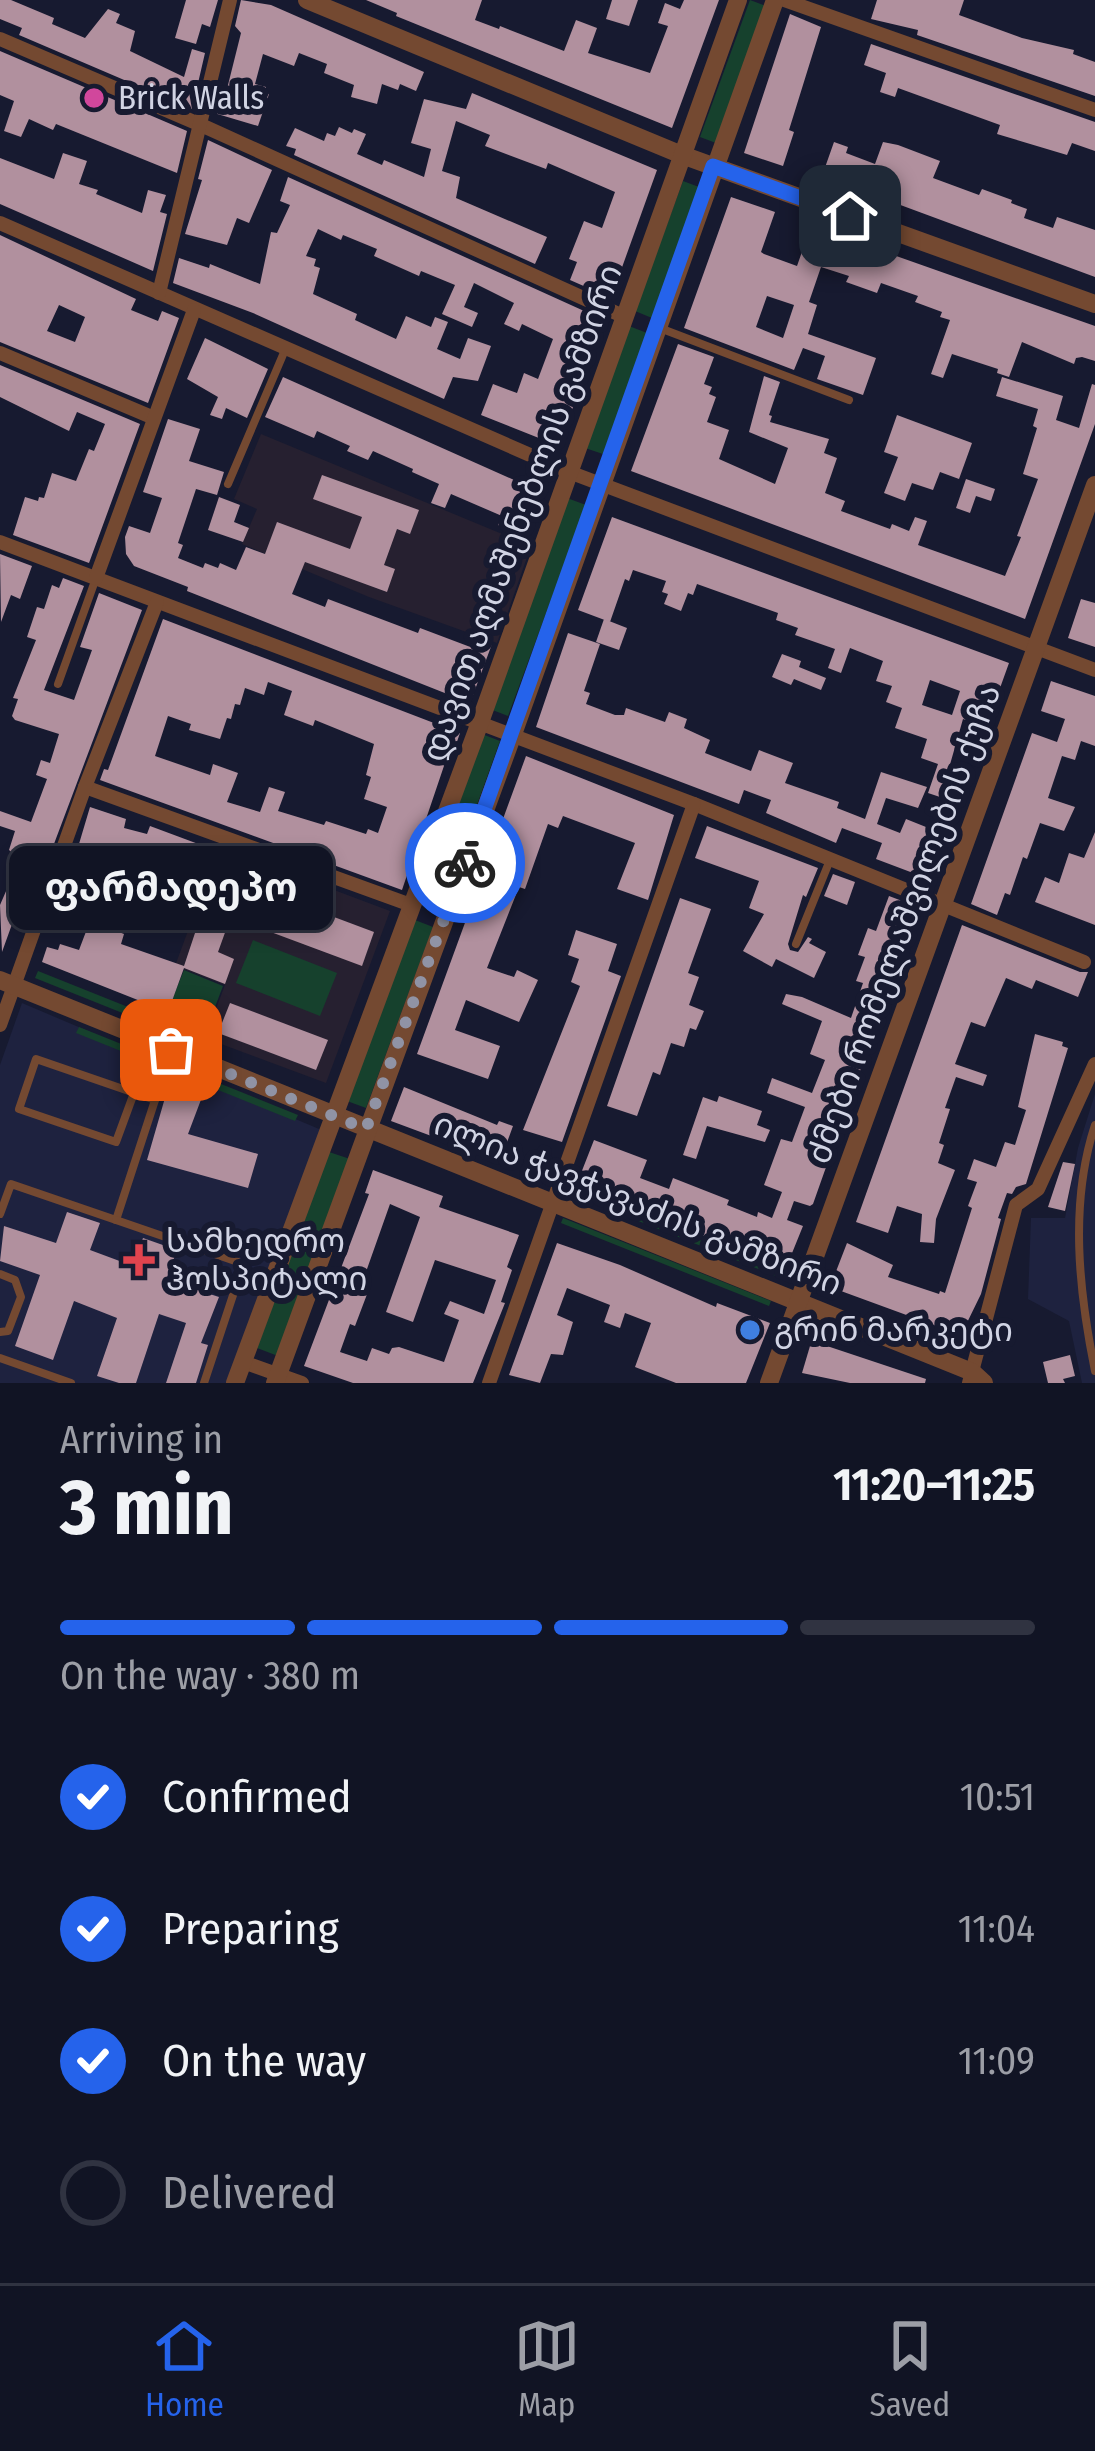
<!DOCTYPE html>
<meta charset="utf-8">
<style>
:root{--surface:#111424;--page:#1a1d2c;--text:#f1f3f6;--muted:#9c9ea6;--line:#303341;--accent:#2563eb}
body{margin:0;font-family:"Fira Sans Condensed","Noto Sans Georgian",sans-serif;background:var(--page);color:var(--text);height:100vh;display:flex;flex-direction:column;font-size:45px;white-space:nowrap}
*{box-sizing:border-box;margin:0}
p{font-size:39px;color:var(--muted)}
.icon{flex:none;width:66px;height:66px;fill:none;stroke:currentColor;stroke-width:2;stroke-linecap:round;stroke-linejoin:round}
.map{position:relative;height:1383px;overflow:hidden}
.details{display:flex;flex-direction:column;background:var(--surface);flex:1}
.details>*{flex:none}
.pin{position:absolute;display:grid;place-items:center;width:102px;height:102px;color:#fff;margin:-51px;border-radius:24px;box-shadow:0 6px 18px #0006}
.courier{position:absolute;display:grid;place-items:center;width:120px;height:120px;margin:-60px;border:9px solid #2563eb;border-radius:50%;background:#fff;color:#222;box-shadow:0 3px 15px #0007}
.bubble{position:absolute;height:84px;border-radius:18px;background:var(--surface);box-shadow:0 6px 18px #0003,0 0 0 3px var(--line);font-size:39px;font-weight:700;line-height:84px;text-align:center}
.head em{font-style:normal;font-weight:700}
.head div{display:flex;flex-direction:column-reverse}
.head{display:flex;align-items:center;justify-content:space-between;height:204px;padding:0 60px}
h1{font-size:78px;font-weight:700;line-height:90px}
.bar{display:grid;grid-template-columns:repeat(4,1fr);gap:18px 12px;align-content:center;height:144px;padding:0 60px}
.bar i{height:15px;border-radius:9px;background:var(--line)}
.bar .active{background:var(--accent)}
.bar p{grid-column:span 4}
ol{padding:0 60px;list-style:none}
li{display:flex;align-items:center;gap:36px;height:132px}
li p{margin-inline-start:auto}
li .icon{padding:12px;border-radius:50%;background:var(--accent);color:#fff;stroke-width:4}
li:last-child{color:var(--muted)}
li i{width:66px;height:66px;border:6px solid var(--line);border-radius:50%}
.menu{display:flex;justify-content:space-around;align-items:center;height:168px;border-top:3px solid var(--line);background:var(--surface);font-size:33px;color:var(--muted)}
.menu a{display:grid;justify-items:center;gap:6px}
.menu .active{color:var(--accent)}
.map>svg:first-child{display:block}
</style>
<div class="map">
<svg width="1095" height="1383" viewBox="0 0 1095 1383">
<rect width="100%" height="100%" fill="#171a30"/>
<g fill="#1e223f">
<polygon points="22,1003 319,1129 322,1138 233,1383 0,1383 0,1065"/>
<polygon points="1095,1094 1095,1383 1082,1383 1069,1321 1028,1299 1031,1218 1065,1218 1078,1148"/>
</g>
<g fill="#262030">
<polygon points="261,434 531,546 497,643 369,597 242,544 257,509 234,499"/>
<polygon points="251,859 390,911 326,1083 205,1038 225,985 175,966 199,901 231,913"/>
</g>
<g fill="#16412d">
<polygon points="750,0 766,6 716,143 700,137"/>
<polygon points="683,181 699,187 652,318 635,311"/>
<polygon points="629,326 647,333 603,454 585,448"/>
<polygon points="567,498 586,505 508,716 490,709"/>
<polygon points="482,734 500,741 444,896 425,890"/>
<polygon points="415,920 433,927 366,1108 347,1101"/>
<polygon points="253,940 337,973 320,1016 236,983"/>
<polygon points="184,970 223,986 207,1028 167,1012"/>
<polygon points="38,971 203,1037 200,1044 35,978"/>
<polygon points="79,1027 298,1115 295,1121 76,1033"/>
<polygon points="329,1152 350,1159 278,1356 257,1348"/>
<polygon points="573,1189 783,1273 781,1278 571,1194"/>
<polygon points="563,1218 771,1301 769,1306 561,1223"/>
</g>
<g fill="#b1909e" fill-rule="evenodd">
<polygon points="0,0 11,0 54,18 52,24 85,38 108,9 120,14 116,23 135,31 130,51 184,77 192,49 205,53 192,109 19,35 22,28 0,19"/>
<polygon points="186,0 218,0 210,27 202,24 196,44 175,38"/>
<polygon points="241,0 271,5 424,72 416,91 400,84 398,90 382,84 377,104 351,97 354,85 324,73 327,64 299,53 294,66 263,54 255,84 266,87 264,93 269,94 258,126 214,113 220,87 227,89 241,33 235,26"/>
<polygon points="366,0 482,0 475,20 499,29 500,26 564,51 576,20 597,28 588,53 650,73 668,26 658,23 665,3 680,9 684,0 719,0 672,128 396,16 397,13"/>
<polygon points="612,0 638,0 629,26 606,19"/>
<polygon points="877,0 964,0 959,15 1022,38 1074,50 1073,54 1095,62 1095,96 917,35 918,30 871,19"/>
<polygon points="790,14 821,27 789,130 794,132 783,166 744,153"/>
<polygon points="871,44 1095,122 1095,151 1072,143 1067,155 997,134 1000,125 898,88 895,97 880,92 886,73 864,65"/>
<polygon points="0,51 187,131 177,173 56,124 53,130 29,119 21,137 4,131 14,101 0,95"/>
<polygon points="472,93 657,170 611,298 570,280 577,262 569,259 584,221 602,228 615,192 548,163 546,169 485,146 490,135 456,121 442,171 460,177 456,198 547,237 535,264 294,155 296,149 286,146 295,128 324,141 327,133 335,136 339,127 352,133 354,129 366,134 357,154 382,165 384,160 424,177 431,149 411,143 424,99 466,109"/>
<polygon points="208,140 272,170 249,223 237,218 227,245 185,234 202,180 198,179"/>
<polygon points="834,142 848,147 846,153 875,164 883,142 898,145 940,161 933,178 979,195 982,189 1012,200 1011,203 1027,209 1024,218 1053,228 1057,217 1095,230 1095,277 822,176"/>
<polygon points="63,153 87,161 79,184 98,190 96,194 142,213 148,190 166,195 160,212 167,214 153,271 0,204 0,158 54,179"/>
<polygon points="288,177 604,320 559,446 481,415 493,384 517,393 524,373 538,379 553,339 522,324 519,331 504,324 514,303 474,283 464,307 478,313 472,327 442,314 455,285 421,271 419,276 374,256 377,249 343,235 341,240 318,229 306,256 316,259 314,266 320,268 313,294 357,314 355,320 396,339 406,316 431,327 435,317 448,322 437,349 460,359 468,338 491,346 478,381 453,377 444,399 253,313 173,283 179,258 209,268 210,264 260,284 271,232 277,233 290,205 280,201"/>
<path d="M731 197 775 212 761 252 764 254 797 266 811 226 1095 326V361L1082 357 1076 358 1074 364 1022 342 1009 377 997 373 998 369 952 354 943 378 931 374 950 320 940 317 942 312 915 302 918 296 881 283 877 293 846 282 849 276 821 267 809 302 817 305 808 334 876 358 863 395 817 379 825 356 803 348 794 370 684 328ZM767 296 794 305 783 338 756 327Z"/>
<path d="M0 235 136 299 131 310 158 321 162 311 179 318 148 403 0 342ZM59 305 85 317 75 342 47 331Z"/>
<polygon points="205,338 268,369 247,418 226,408 222,419 210,415 218,397 187,379"/>
<polygon points="678,344 714,357 704,384 712,387 709,394 716,397 707,422 729,430 719,459 775,484 788,448 749,432 764,376 780,382 769,415 772,416 770,422 829,439 824,453 837,458 825,493 845,501 841,511 890,529 892,524 909,531 915,517 927,521 918,545 1005,576 1021,537 1017,536 1038,479 1023,474 1037,428 1033,426 1038,409 996,396 1002,377 1063,396 1056,420 1079,428 1092,384 1095,385 1095,424 1025,619 631,471"/>
<polygon points="0,365 140,424 89,563 13,535 25,497 38,501 39,497 44,498 52,473 76,481 89,449 94,451 105,424 77,412 69,431 0,397"/>
<polygon points="283,377 541,492 528,529 513,523 511,530 498,525 502,516 451,494 445,508 431,503 439,484 412,472 413,469 373,451 368,460 347,451 350,446 317,431 314,438 265,417"/>
<polygon points="897,415 972,443 959,479 940,472 933,490 912,483 905,501 884,493 898,457 884,452"/>
<polygon points="168,419 200,429 189,461 224,472 217,495 196,489 178,543 183,545 178,558 203,568 205,563 218,568 220,563 236,570 246,547 265,554 277,522 350,549 362,517 313,499 322,475 419,510 410,534 397,529 384,565 395,569 387,592 305,562 292,594 325,607 328,599 418,633 420,628 473,648 477,638 492,644 470,703 187,591 188,587 134,566 126,554 125,537 129,526 150,533 162,498 143,492"/>
<polygon points="966,479 995,489 991,501 976,496 970,513 956,508"/>
<polygon points="219,497 240,505 234,522 249,528 243,542 208,530"/>
<path d="M612 517 1009 663 986 727 963 719 947 775 965 781 958 803 928 793 938 764 921 758 927 739 895 728 902 708 886 702 892 686 876 681 883 661 850 648 841 673 828 668 835 649 795 635 798 628 776 620 778 613 697 584 693 595 688 593 681 611 664 604 668 594 662 592 666 581 633 570 629 581 625 579 610 622 578 610ZM930 680 960 691 952 715 922 705Z"/>
<polygon points="0,554 32,566 20,599 11,595 1,622"/>
<polygon points="63,578 84,586 44,690 74,700 92,650 80,647 99,593 142,610 31,905 20,902 2,952 0,905 20,859 9,850 15,831 0,826 0,811 31,822 47,779 36,775 41,760 50,763 59,734 15,720 12,716 18,699 13,698 36,640 27,637 37,607 44,609 52,585 59,588"/>
<polygon points="1081,599 1095,603 1095,647 1068,638"/>
<path d="M163 619 460 733 451 759 447 757 402 890 100 780 104 769 108 770ZM268 682 292 691 284 715 313 726 315 720 374 744 366 775 371 777 364 799 387 807 378 833 368 829 366 834 326 821 324 825 278 811 285 792 269 787 260 812 227 802 238 773 213 764 210 775 155 756 168 716 191 724 189 730 220 739 227 718 231 719 235 704 240 705 245 688 264 695Z"/>
<polygon points="604,619 627,628 619,650 596,642"/>
<polygon points="568,633 600,644 584,691 590,693 586,704 615,715 624,715 626,708 665,722 669,712 687,719 684,728 710,740 705,753 751,771 759,750 793,763 785,783 839,802 837,808 865,819 881,772 927,787 918,808 886,798 877,824 900,833 906,819 946,835 929,879 876,859 882,843 842,828 836,843 766,813 771,800 744,790 739,804 536,727"/>
<polygon points="782,654 801,661 799,667 826,678 821,690 794,679 791,685 772,677"/>
<polygon points="1051,681 1095,696 1095,746 1081,741 1075,760 1062,756 1048,798 1075,807 1064,831 1040,823 1027,859 1023,857 1010,895 1005,893 997,915 971,904 1032,733 1057,742 1065,719 1041,711"/>
<polygon points="526,756 674,815 648,900 617,889 635,843 563,816 558,828 548,824 525,889 519,887 487,968 514,977 517,970 538,980 519,1022 466,1000 455,1030 500,1046 488,1079 417,1054"/>
<polygon points="90,807 126,819 124,828 147,834 150,826 244,861 237,881 206,870 197,896 130,867 129,872 114,867 106,892 112,893 108,906 89,900 83,918 59,911"/>
<polygon points="707,826 818,868 806,897 803,895 788,944 790,950 798,952 808,937 812,939 809,943 826,952 814,978 776,959 772,967 743,951 764,914 749,908 759,881 695,858"/>
<polygon points="1095,832 1095,925 1035,902 1045,877 1059,883 1069,853 1084,858"/>
<polygon points="833,874 855,882 847,905 824,896"/>
<polygon points="249,885 374,932 362,966 236,919"/>
<polygon points="889,896 918,907 813,1204 810,1206 794,1201 787,1220 803,1226 786,1268 576,1186 594,1140 647,1160 640,1178 669,1189 673,1178 729,1200 727,1205 757,1217 758,1212 772,1218 782,1192 764,1185 781,1139 792,1142 805,1107 767,1093 772,1078 812,1093 825,1060 810,1054 822,1021 782,1004 786,994 802,997 851,1018 863,983 856,981 865,957 858,955 868,928 876,931"/>
<polygon points="680,898 711,909 688,973 699,977 689,1005 704,1011 696,1030 690,1028 684,1047 671,1043 660,1075 653,1072 637,1116 607,1106"/>
<polygon points="204,906 231,916 218,952 234,959 225,984 184,968 168,1012 42,962 47,947 58,950 60,944 79,950 90,921 124,934 121,944 184,966"/>
<polygon points="962,925 1080,972 1088,972 1078,997 1036,980 1032,989 1006,978 985,1027 971,1022 955,1064 987,1075 983,1086 956,1077 945,1108 950,1109 939,1143 944,1145 938,1163 955,1170 936,1219 934,1243 920,1242 922,1214 897,1206 888,1233 856,1222"/>
<polygon points="576,930 617,944 608,971 621,976 562,1142 523,1130 580,986 571,982 579,959 568,955"/>
<polygon points="230,1003 328,1040 316,1070 218,1033"/>
<polygon points="1035,1034 1063,1042 1062,1046 1068,1048 1026,1184 1016,1187 1012,1194 1007,1193 998,1218 1001,1219 981,1294 961,1335 830,1287 847,1243 893,1265 888,1277 939,1294 940,1291 945,1293 972,1208 968,1206 977,1182 967,1179 974,1159 996,1167 1005,1142 1015,1145 1026,1110 1018,1107"/>
<polygon points="169,1084 202,1097 188,1134 258,1154 248,1188 147,1160"/>
<polygon points="404,1087 497,1125 499,1121 513,1126 502,1156 463,1141 461,1147 391,1121"/>
<polygon points="719,1096 762,1111 757,1125 770,1130 765,1142 707,1126 696,1159 683,1155 703,1097 717,1102"/>
<polygon points="1063,1162 1075,1164 1065,1211 1048,1207"/>
<path d="M373 1170 443 1196 439 1207 519 1235 507 1267 512 1270 501 1302 505 1303 473 1383H353L304 1366 369 1194 365 1193ZM390 1204 420 1217 386 1312 413 1322 435 1260 496 1280 484 1314 450 1301 444 1314 459 1320 444 1362 399 1347 392 1348 389 1354 372 1348 367 1361 340 1352 350 1324 355 1326 369 1289 361 1286Z"/>
<polygon points="67,1212 100,1223 90,1250 133,1266 143,1238 177,1250 166,1280 219,1297 201,1343 208,1345 196,1383 166,1383 186,1323 159,1314 136,1383 119,1383 97,1376 117,1318 74,1301 53,1360 15,1346 40,1275 0,1261 4,1226 56,1243"/>
<polygon points="557,1243 620,1265 716,1307 717,1303 770,1323 746,1383 676,1383 635,1367 651,1323 625,1313 620,1328 604,1322 610,1305 567,1288 557,1315 573,1322 563,1355 551,1354 540,1383 509,1375"/>
<polygon points="818,1343 926,1379 925,1383 850,1383 802,1373 810,1346"/>
<polygon points="1070,1355 1075,1376 1063,1379 1065,1383 1048,1383 1043,1362"/>
</g>
<g fill="none" stroke-linecap="round" stroke-linejoin="round">
<g stroke="#744931" stroke-width="8">
<polyline points="657,327 849,400"/>
<polyline points="228,484 285,350"/>
<polyline points="58,684 96,578"/>
<polyline points="796,944 830,860"/>
<polyline points="134,1093 116,1142 19,1109 36,1059 155,1100"/>
<path d="M1095 1125C1069 1204 1079 1292 1095 1371"/>
<polyline points="0,1214 11,1184 116,1220 171,1051"/>
<polyline points="116,1220 238,1262 241,1271 204,1383"/>
<polyline points="0,1274 15,1280 21,1297 8,1331 0,1332"/>
<polyline points="0,1358 71,1383"/>
</g>
<g stroke="#744931" stroke-width="14">
<polyline points="784,0 1095,110"/>
<polyline points="0,39 201,125 625,317"/>
<polyline points="0,223 569,472 1095,670"/>
<polyline points="159,293 230,0"/>
<polyline points="0,353 154,418"/>
<polyline points="0,542 694,804 1084,962"/>
<polyline points="96,578 194,310"/>
<polyline points="85,787 411,905"/>
<polyline points="0,1025 85,787 157,602"/>
<polyline points="243,1362 302,1383"/>
<polyline points="489,1383 694,804"/>
<polyline points="969,1383 1016,1205 1038,1189 1095,1064"/>
</g>
<g stroke="#744931" stroke-width="18">
<polyline points="307,0 682,155 1095,304"/>
<polyline points="0,980 972,1372 984,1383"/>
<polyline points="235,1383 479,725 738,0"/>
<polyline points="275,1383 512,737 775,0"/>
<polyline points="769,1383 1095,485"/>
</g>
</g>
<g fill="none" stroke-linecap="round" stroke-linejoin="round">
<polyline stroke="#9093a5" stroke-width="12" stroke-dasharray="0 21.6" points="171,1050 366,1129 465,863"/>
<polyline stroke="#2563eb" stroke-width="15" points="465,863 713,166 850,216"/>
</g>
<circle fill="#d1479c" stroke="#171a30" stroke-width="4.5" cx="94" cy="98" r="12"/>
<path fill="#e0444e" stroke="#171a30" stroke-width="4.5" d="M133 1242h12v12h12v12h-12v12h-12v-12h-12v-12h12z"/>
<circle fill="#3f7fe0" stroke="#171a30" stroke-width="4.5" cx="750" cy="1330" r="12"/>
<g text-anchor="middle" dominant-baseline="central" stroke-width="12" stroke-linejoin="round" paint-order="stroke">
<g font-size="33" fill="#d1d4e4" stroke="#171a30" text-anchor="start">
<text x="118" y="98">Brick Walls</text>
<text x="166" y="1241">სამხედრო<tspan x="166" dy="38">ჰოსპიტალი</tspan></text>
<text x="774" y="1330">გრინ მარკეტი</text>
</g>
<g font-size="33" fill="#d1d4e4" stroke="#171a30">
<text transform="translate(522 513) rotate(-70)">დავით აღმაშენებლის გამზირი</text>
<text transform="translate(904 924) rotate(-70)">ძმები რომელაშვილების ქუჩა</text>
<text transform="translate(638 1204) rotate(22)">ილია ჭავჭავაძის გამზირი</text>
</g>
</g>
</svg>
<div class="pin" style="left:171px;top:1050px;background:#ea580c"><svg class="icon" aria-label="bag" viewBox="0 0 24 24"><path d="M5 8h14l-1 12H6zM9 8a3 3 0 0 1 6 0"/></svg></div>
<div class="pin" style="left:850px;top:216px;background:#1f2937"><svg class="icon" aria-label="home" viewBox="0 0 24 24"><path d="M3 11l9-7 9 7M6 9v11h12V9"/></svg></div>
<div class="courier" style="left:465px;top:863px"><svg class="icon" aria-label="bike" viewBox="0 0 24 24"><circle cx="6" cy="16" r="4"/><circle cx="18" cy="16" r="4"/><path d="M6 16l4-8h5l3 8M10 8l3 8H6M13 5h3"/></svg></div>
<div class="bubble" style="left:9px;top:846px;width:324px">ფარმადეპო</div>
</div>
<section class="details">
<div class="head"><div><h1>3 min</h1><p>Arriving in</p></div><em>11:20–11:25</em></div>
<div class="bar"><i class="active"></i><i class="active"></i><i class="active"></i><i></i><p>On the way · 380 m</p></div>
<ol>
<li><svg class="icon" aria-label="check" viewBox="0 0 24 24"><path d="M5 12l5 5 9-10"/></svg>Confirmed<p>10:51</p></li>
<li><svg class="icon" aria-label="check" viewBox="0 0 24 24"><path d="M5 12l5 5 9-10"/></svg>Preparing<p>11:04</p></li>
<li><svg class="icon" aria-label="check" viewBox="0 0 24 24"><path d="M5 12l5 5 9-10"/></svg>On the way<p>11:09</p></li>
<li><i></i>Delivered</li>
</ol>
</section>
<nav class="menu">
<a class="active"><svg class="icon" aria-label="home" viewBox="0 0 24 24"><path d="M3 11l9-7 9 7M6 9v11h12V9"/></svg>Home</a>
<a><svg class="icon" aria-label="map" viewBox="0 0 24 24"><path d="M3 6l6-2 6 2 6-2v14l-6 2-6-2-6 2zM9 4v14M15 6v14"/></svg>Map</a>
<a><svg class="icon" aria-label="saved" viewBox="0 0 24 24"><path d="M7 4h10v16l-5-4-5 4z"/></svg>Saved</a>
</nav>
